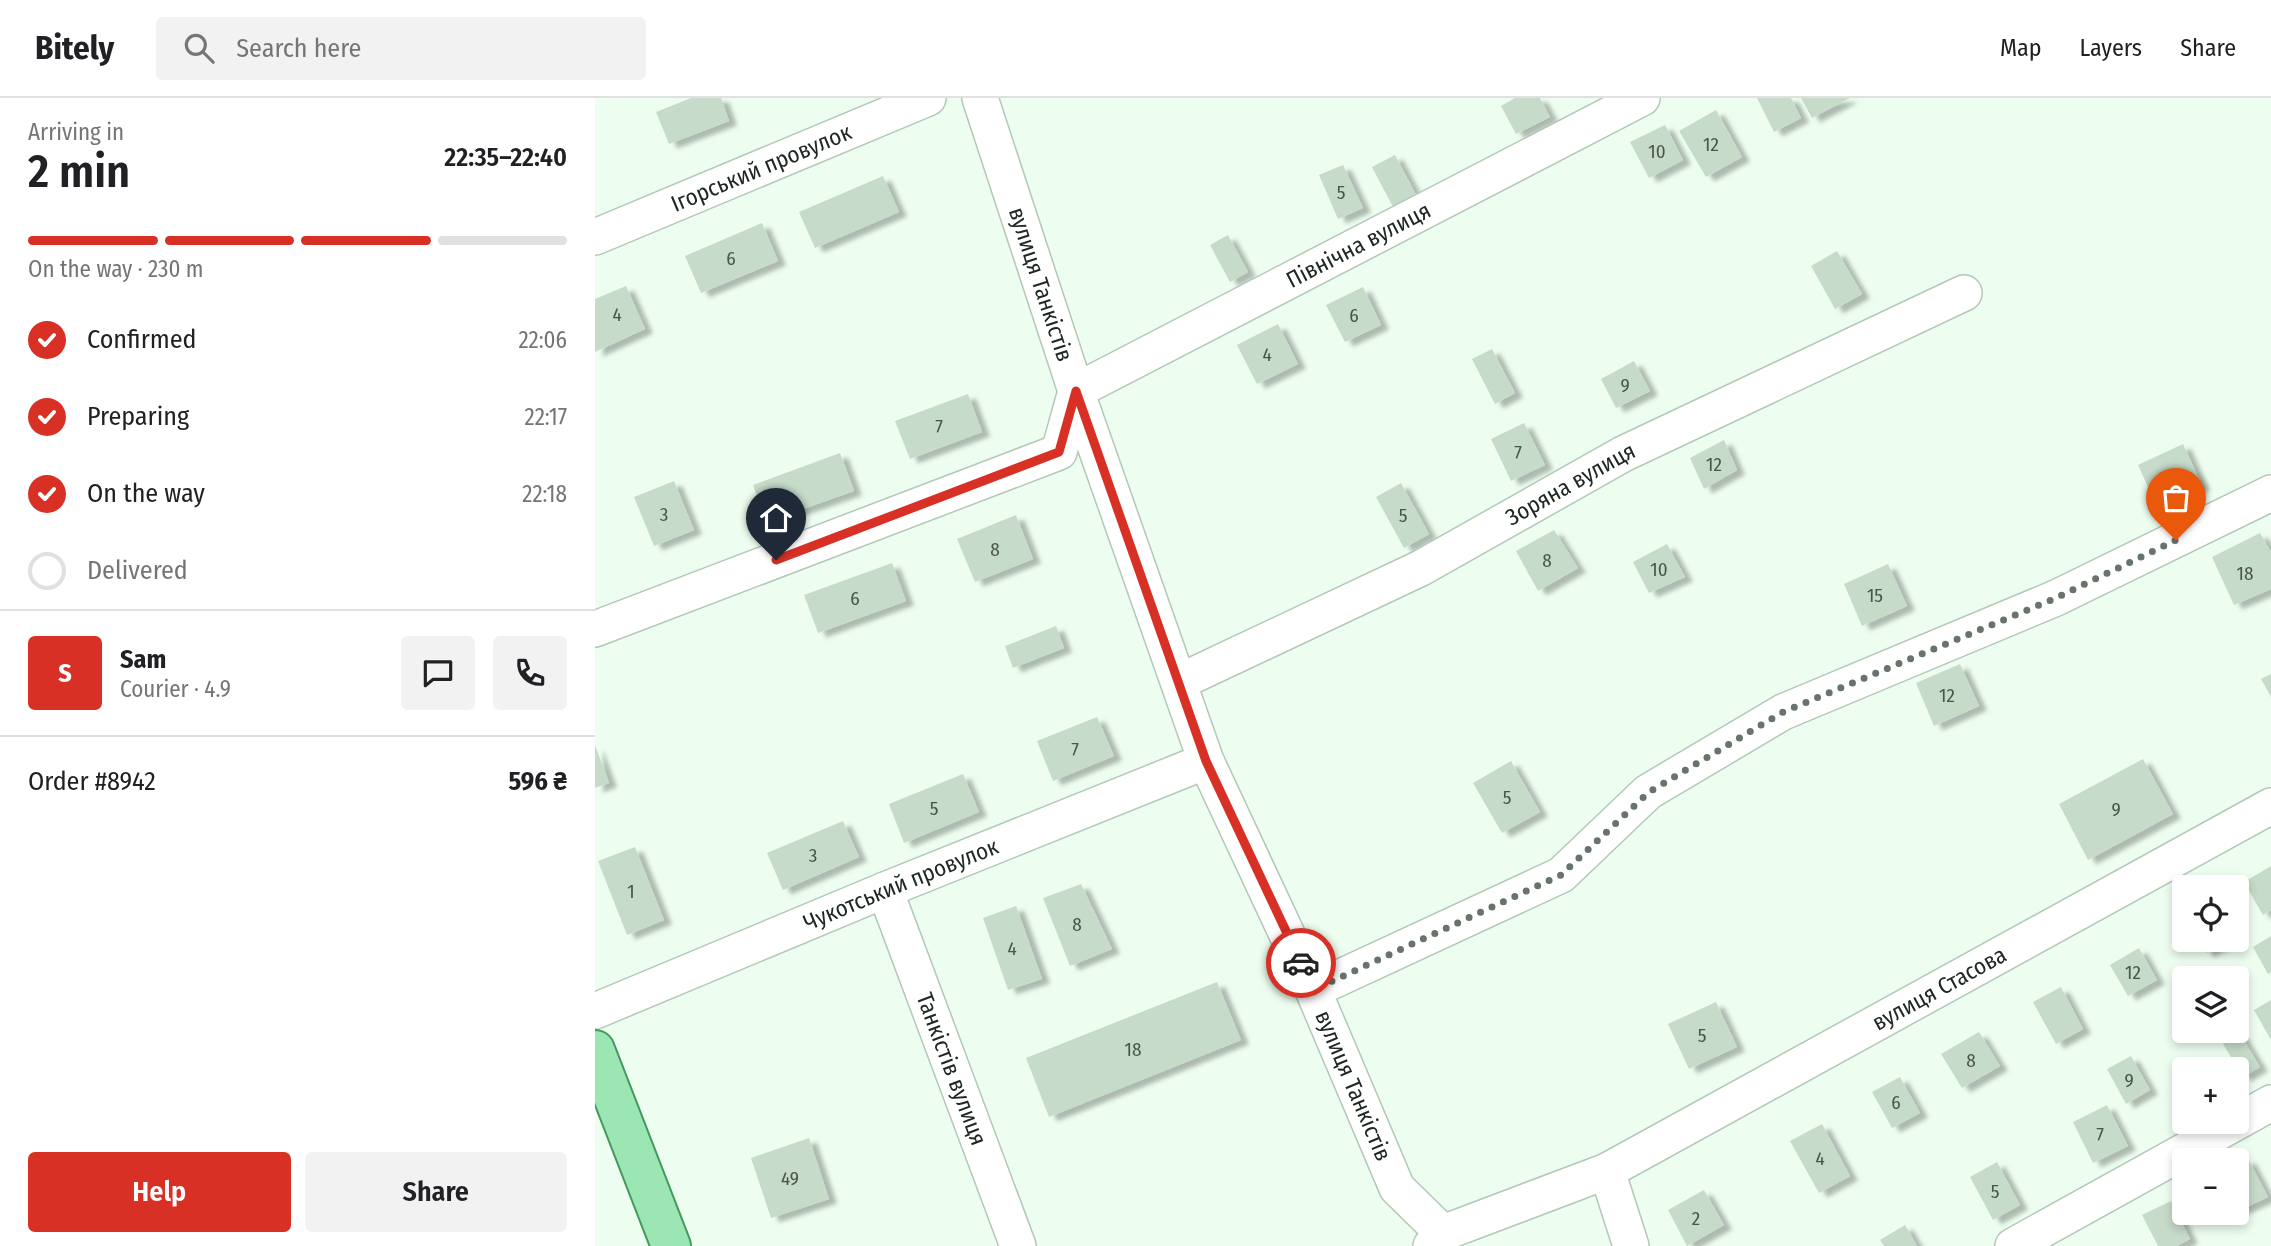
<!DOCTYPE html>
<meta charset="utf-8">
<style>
:root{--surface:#fff;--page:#f2f2f2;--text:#202124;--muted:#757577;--line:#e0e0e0;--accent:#d93025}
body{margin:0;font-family:"Fira Sans Condensed",sans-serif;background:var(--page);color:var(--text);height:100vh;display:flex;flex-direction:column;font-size:26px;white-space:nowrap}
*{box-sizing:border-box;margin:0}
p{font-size:23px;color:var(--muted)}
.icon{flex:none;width:38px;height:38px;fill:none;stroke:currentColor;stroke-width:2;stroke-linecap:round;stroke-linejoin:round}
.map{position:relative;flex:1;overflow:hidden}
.details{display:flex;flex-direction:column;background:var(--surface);width:595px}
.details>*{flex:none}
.buttons{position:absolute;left:1577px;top:777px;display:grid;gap:14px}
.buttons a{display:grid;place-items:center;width:77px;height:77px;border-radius:7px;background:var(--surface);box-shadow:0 4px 10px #0003;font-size:35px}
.pin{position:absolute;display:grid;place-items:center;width:60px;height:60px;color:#fff;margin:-72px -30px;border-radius:50% 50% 50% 0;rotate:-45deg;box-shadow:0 0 7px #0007}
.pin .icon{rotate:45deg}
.courier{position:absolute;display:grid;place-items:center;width:70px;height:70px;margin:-35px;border:5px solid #d93025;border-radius:50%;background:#fff;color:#222;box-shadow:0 2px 9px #0007}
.headline em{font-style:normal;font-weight:600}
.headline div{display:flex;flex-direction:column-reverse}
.headline{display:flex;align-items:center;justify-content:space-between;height:119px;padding:0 28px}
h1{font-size:46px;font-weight:600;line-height:52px}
.bar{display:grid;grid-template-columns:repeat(4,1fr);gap:10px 7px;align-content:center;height:84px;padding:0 28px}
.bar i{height:9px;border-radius:5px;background:var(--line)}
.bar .on{background:var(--accent)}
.bar p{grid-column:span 4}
.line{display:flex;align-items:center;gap:18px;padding:0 28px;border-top:2px solid var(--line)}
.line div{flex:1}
.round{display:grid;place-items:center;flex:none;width:74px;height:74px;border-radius:7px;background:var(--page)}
ol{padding:0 28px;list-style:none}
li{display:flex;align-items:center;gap:21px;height:77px}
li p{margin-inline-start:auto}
li .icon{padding:7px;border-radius:50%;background:var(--accent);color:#fff;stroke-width:4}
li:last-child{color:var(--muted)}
li i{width:38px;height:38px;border:4px solid var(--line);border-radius:50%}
.action{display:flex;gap:14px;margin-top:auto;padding:14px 28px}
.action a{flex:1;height:80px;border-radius:7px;background:var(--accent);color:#fff;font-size:28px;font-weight:600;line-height:80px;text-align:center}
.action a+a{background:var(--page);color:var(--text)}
header{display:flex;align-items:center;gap:42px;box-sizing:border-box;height:98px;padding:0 35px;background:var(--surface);border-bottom:2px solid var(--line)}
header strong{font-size:33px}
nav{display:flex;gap:38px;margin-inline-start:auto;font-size:24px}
.search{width:490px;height:63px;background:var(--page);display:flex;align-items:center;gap:18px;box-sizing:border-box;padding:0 24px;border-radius:7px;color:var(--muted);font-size:26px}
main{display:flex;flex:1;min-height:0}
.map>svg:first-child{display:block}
</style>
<header>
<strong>Bitely</strong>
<div class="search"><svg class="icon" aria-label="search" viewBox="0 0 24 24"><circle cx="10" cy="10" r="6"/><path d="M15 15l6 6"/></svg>Search here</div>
<nav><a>Map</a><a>Layers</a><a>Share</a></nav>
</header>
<main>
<section class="details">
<div class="headline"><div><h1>2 min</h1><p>Arriving in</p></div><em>22:35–22:40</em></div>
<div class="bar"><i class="on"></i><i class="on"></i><i class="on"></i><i></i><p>On the way · 230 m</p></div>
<ol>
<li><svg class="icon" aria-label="check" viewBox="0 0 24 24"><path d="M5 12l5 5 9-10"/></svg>Confirmed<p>22:06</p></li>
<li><svg class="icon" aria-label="check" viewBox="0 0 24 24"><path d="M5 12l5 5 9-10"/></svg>Preparing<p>22:17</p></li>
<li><svg class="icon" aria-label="check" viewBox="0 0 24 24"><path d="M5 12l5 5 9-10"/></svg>On the way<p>22:18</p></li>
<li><i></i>Delivered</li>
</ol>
<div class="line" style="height:126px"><b class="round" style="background:var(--accent);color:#fff">S</b><div><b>Sam</b><p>Courier · 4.9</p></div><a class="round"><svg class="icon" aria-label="chat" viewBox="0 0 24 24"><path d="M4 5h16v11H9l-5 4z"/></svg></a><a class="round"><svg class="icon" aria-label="phone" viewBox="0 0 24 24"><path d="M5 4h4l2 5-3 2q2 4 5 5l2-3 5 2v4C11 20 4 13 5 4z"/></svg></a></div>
<div class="line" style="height:91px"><div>Order #8942</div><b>596 ₴</b></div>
<div class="action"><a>Help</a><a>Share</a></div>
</section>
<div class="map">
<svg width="1676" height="1148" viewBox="0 0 1676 1148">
<defs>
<filter id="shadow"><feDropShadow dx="8" dy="4.5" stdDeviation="2" flood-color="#0004"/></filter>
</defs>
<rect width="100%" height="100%" fill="#edfef0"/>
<g fill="#c6dbca" filter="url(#shadow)">
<polygon points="96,0 126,0 134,23 74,46 61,14"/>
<polygon points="920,0 945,0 955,19 921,36 906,8"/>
<polygon points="1162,0 1196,0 1206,20 1179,34"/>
<polygon points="1206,0 1255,0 1217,20"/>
<polygon points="1121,12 1147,59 1111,79 1084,33"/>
<polygon points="1070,27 1088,62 1054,80 1035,44"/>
<polygon points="800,57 821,97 798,109 777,69"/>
<polygon points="748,67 768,110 743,121 724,77"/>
<polygon points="288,78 304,114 220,150 204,114"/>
<polygon points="167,125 183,163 106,195 90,158"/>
<polygon points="633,137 653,174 635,184 615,147"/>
<polygon points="1242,153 1267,196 1240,211 1216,168"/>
<polygon points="31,188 50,231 0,254 0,201"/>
<polygon points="768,189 786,227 750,244 731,207"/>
<polygon points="683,226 703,266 662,286 642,247"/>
<polygon points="897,251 920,295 900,306 877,261"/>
<polygon points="1039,263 1055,293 1021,310 1006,281"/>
<polygon points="373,296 387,334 315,361 300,323"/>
<polygon points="929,325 950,367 916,383 896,341"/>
<polygon points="1129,342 1142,372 1109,391 1095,360"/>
<polygon points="1588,346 1607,388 1562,409 1543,367"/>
<polygon points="245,355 259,393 171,424 158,387"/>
<polygon points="79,383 99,432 59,448 39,399"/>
<polygon points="806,385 834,436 809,450 781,399"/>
<polygon points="421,417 438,461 380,484 362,441"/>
<polygon points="959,432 983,470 943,493 921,453"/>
<polygon points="1665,435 1676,454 1676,491 1639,507 1617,459"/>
<polygon points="1072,446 1090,479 1054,495 1038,464"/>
<polygon points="297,465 311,503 223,535 209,497"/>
<polygon points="1293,466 1312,508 1267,528 1249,486"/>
<polygon points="461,528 469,550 418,570 410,548"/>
<polygon points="1365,566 1384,608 1339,628 1321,585"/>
<polygon points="1676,576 1676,599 1666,581"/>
<polygon points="502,619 519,658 458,683 442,643"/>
<polygon points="0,647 14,685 0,690"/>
<polygon points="1548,661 1578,716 1493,762 1464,706"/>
<polygon points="916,663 945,714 907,735 878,685"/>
<polygon points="368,676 384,714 309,745 294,706"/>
<polygon points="248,723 264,759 188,792 172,755"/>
<polygon points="40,749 69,822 32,837 3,763"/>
<polygon points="1676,768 1676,812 1668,817 1649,784"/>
<polygon points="486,786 517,851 475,868 448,800"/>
<polygon points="421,808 447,881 413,892 388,820"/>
<polygon points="1676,838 1676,874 1673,876 1658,849"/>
<polygon points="1604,842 1635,842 1611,855"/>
<polygon points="1544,850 1562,882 1533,898 1515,867"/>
<polygon points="622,884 646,942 454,1019 431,960"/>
<polygon points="1466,889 1488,931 1461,946 1438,904"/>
<polygon points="1676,902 1676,942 1659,912"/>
<polygon points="1121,904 1142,949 1094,971 1073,926"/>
<polygon points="1384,934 1405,968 1367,990 1346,956"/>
<polygon points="1645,936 1665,969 1648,979 1628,946"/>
<polygon points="1536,958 1555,992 1531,1006 1512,971"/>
<polygon points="1305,979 1325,1015 1297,1030 1277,994"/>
<polygon points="1512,1007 1533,1048 1498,1065 1478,1024"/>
<polygon points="1227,1026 1255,1078 1224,1095 1195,1043"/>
<polygon points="214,1040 234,1101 176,1120 156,1060"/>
<polygon points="1653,1061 1673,1099 1643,1113 1642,1110 1642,1066"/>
<polygon points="1402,1064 1425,1107 1398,1122 1375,1079"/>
<polygon points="1109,1092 1129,1127 1092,1148 1073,1112"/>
<polygon points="1576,1103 1595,1141 1582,1148 1563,1148 1547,1117"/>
<polygon points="1310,1127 1322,1148 1289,1148 1285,1142"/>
</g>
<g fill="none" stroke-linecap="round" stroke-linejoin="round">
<g stroke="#b3c8b7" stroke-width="38">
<g id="minor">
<path id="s1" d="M385 0 481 293 611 663 718 892 802 1090 848 1135"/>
<path id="s2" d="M0 139 333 0"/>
<path id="s3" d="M481 293 1047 0"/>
<polyline points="0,531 464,354 481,293"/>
<path id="s4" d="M584 584 826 470 1028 356 1369 195"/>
<path id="s5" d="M290 792 423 1148"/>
<polyline points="718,892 966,777 1053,694 1188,614 1461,500 1676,395"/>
<path id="s6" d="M0 913 290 792 611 663"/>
<polyline points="1012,1073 1036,1148"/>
<path id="s7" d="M836 1148 848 1135 1012 1073 1676 708"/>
<polyline points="1418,1148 1676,1005"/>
</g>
</g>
<g stroke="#44995f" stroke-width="42">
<polyline id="major" points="0,952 76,1148"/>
</g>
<use href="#minor" stroke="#fff" stroke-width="35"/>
<use href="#major" stroke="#9be6b3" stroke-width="38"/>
</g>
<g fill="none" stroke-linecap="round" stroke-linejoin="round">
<polyline stroke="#68736a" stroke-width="7" stroke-dasharray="0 12.6" points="706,865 718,892 966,777 1054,694 1188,614 1461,500 1581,442"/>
<polyline stroke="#d93025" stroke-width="9" points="181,462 464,354 481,293 611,663 706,865"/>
</g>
<g text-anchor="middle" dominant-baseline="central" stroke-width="5" stroke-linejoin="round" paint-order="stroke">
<g font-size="19" fill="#4a554c">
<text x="1116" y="46">12</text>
<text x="1062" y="53">10</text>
<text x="746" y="94">5</text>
<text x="136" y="160">6</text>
<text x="22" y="216">4</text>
<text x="759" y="217">6</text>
<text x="672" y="256">4</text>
<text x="1030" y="287">9</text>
<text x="344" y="328">7</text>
<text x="923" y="354">7</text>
<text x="1119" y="366">12</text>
<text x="69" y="416">3</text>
<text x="808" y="417">5</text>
<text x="400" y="451">8</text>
<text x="952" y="462">8</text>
<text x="1064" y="471">10</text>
<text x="1650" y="475">18</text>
<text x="1280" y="497">15</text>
<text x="260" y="500">6</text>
<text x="1352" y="597">12</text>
<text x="480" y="651">7</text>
<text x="912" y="699">5</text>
<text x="339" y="710">5</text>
<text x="1521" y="711">9</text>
<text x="218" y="757">3</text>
<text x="36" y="793">1</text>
<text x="482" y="826">8</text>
<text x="417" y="850">4</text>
<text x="1538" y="874">12</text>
<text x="1107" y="937">5</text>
<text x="538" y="951">18</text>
<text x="1376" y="962">8</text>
<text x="1534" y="982">9</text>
<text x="1301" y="1004">6</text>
<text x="1505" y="1036">7</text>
<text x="1225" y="1060">4</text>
<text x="195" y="1080">49</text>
<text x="1400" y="1093">5</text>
<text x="1101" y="1120">2</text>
</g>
<g font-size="23" fill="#202822" stroke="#fff">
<text stroke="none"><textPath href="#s2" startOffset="180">Ігорський провулок</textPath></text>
<text stroke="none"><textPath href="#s3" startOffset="318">Північна вулиця</textPath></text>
<text stroke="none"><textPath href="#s1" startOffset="196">вулиця Танкістів</textPath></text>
<text stroke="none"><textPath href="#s4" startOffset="439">Зоряна вулиця</textPath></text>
<text stroke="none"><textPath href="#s6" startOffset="331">Чукотський провулок</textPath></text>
<text stroke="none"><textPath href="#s7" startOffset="572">вулиця Стасова</textPath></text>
<text stroke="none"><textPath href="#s5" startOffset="191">Танкістів вулиця</textPath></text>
<text stroke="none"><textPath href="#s1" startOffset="1057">вулиця Танкістів</textPath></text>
</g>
</g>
</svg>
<div class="buttons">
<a><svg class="icon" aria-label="locate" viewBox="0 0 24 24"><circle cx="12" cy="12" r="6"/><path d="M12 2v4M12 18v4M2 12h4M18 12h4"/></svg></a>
<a><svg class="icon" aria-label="layers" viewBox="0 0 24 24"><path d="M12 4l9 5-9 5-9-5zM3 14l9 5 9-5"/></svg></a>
<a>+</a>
<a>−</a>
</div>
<div class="pin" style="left:1581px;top:442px;background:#ea580c"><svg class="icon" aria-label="bag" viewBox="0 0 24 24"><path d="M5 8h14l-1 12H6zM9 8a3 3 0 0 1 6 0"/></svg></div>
<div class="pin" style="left:181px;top:462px;background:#1f2937"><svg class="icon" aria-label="home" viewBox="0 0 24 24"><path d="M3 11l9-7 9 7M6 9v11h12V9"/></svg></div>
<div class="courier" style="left:706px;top:865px"><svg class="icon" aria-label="car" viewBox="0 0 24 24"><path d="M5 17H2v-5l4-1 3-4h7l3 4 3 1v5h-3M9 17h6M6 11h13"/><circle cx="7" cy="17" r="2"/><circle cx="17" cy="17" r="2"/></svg></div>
</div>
</main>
